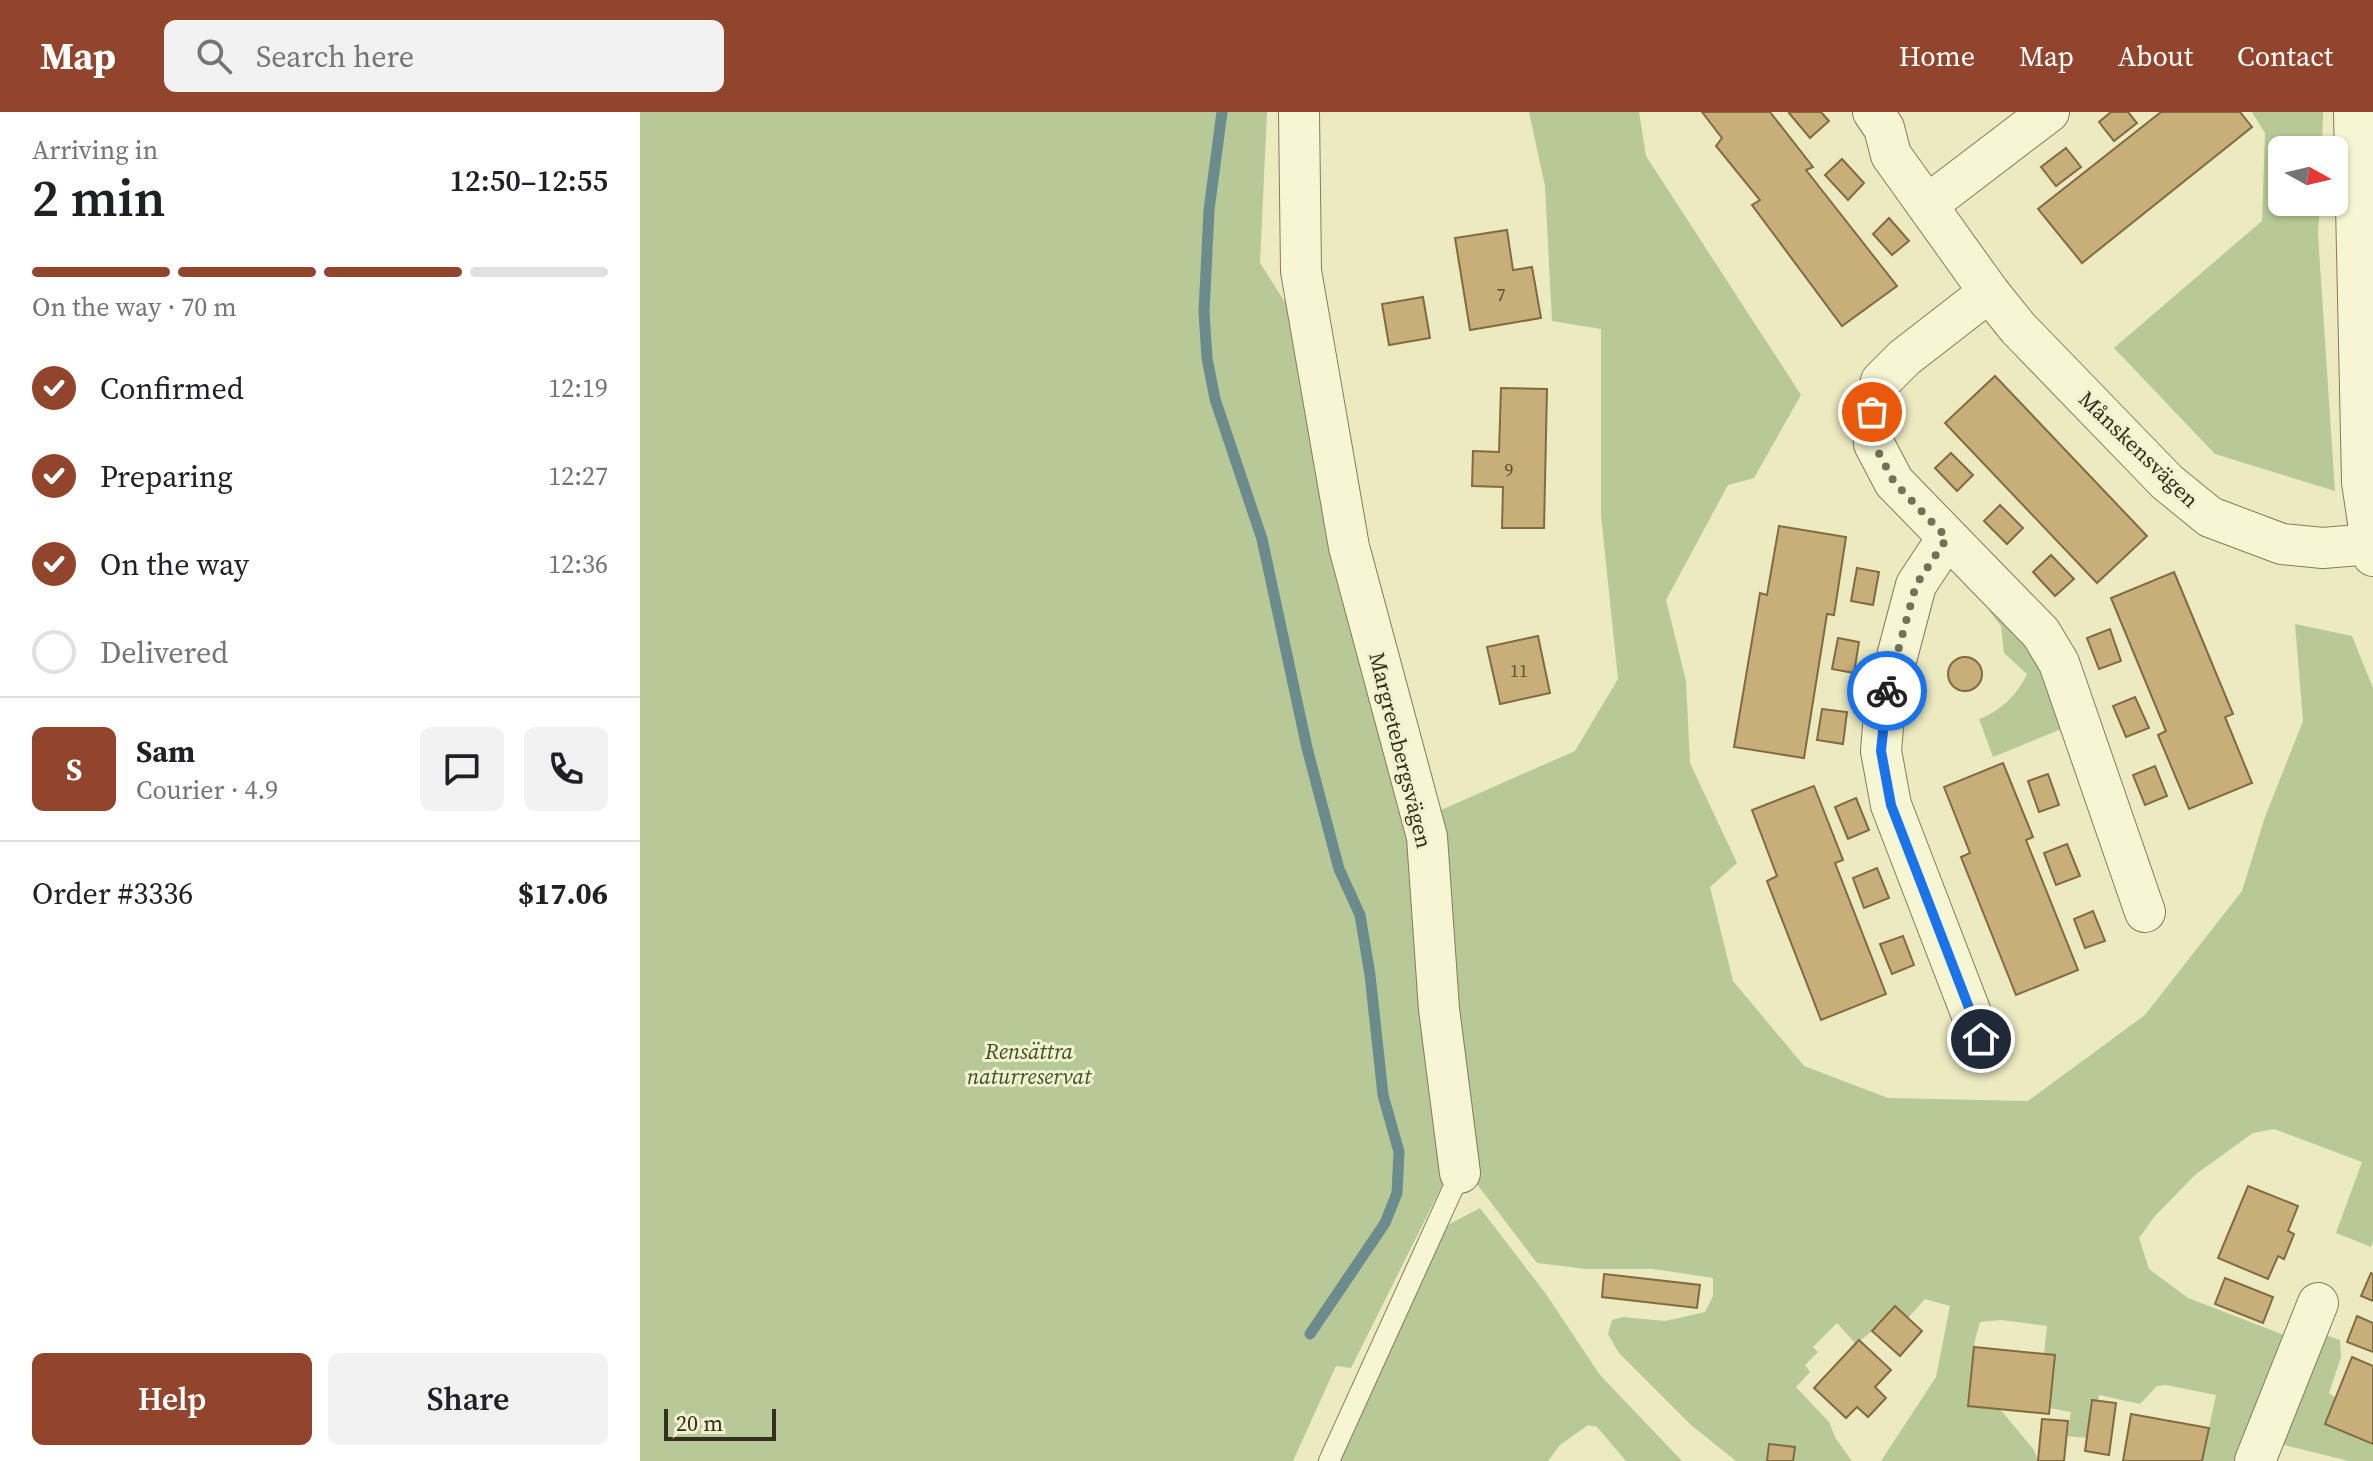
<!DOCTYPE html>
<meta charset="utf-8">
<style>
:root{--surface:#fff;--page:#f2f2f2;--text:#202124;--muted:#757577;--line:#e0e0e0;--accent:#91452c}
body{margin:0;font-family:"Source Serif 4",serif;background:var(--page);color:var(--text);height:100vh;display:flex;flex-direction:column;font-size:30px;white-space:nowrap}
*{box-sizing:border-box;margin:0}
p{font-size:26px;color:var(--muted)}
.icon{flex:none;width:44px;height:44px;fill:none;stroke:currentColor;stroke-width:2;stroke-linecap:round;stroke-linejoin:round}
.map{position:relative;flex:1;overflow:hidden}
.panel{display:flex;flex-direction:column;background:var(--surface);width:640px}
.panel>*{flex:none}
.needle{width:52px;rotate:98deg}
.controls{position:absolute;left:1628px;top:24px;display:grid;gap:16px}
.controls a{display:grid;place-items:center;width:80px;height:80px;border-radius:12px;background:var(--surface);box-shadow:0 2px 6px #0004;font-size:40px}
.scale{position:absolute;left:24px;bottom:20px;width:112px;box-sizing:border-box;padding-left:8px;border:4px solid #352f1d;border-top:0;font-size:22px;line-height:28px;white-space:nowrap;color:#352f1d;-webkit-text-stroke:6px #f3f2d0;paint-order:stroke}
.pin{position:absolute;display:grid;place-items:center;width:68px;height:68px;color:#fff;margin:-34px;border:4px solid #fff;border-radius:50%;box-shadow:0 2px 8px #0007}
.courier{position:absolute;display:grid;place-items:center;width:80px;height:80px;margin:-40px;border:6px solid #1a73e8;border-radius:50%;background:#fff;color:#222;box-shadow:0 2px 10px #0007}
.summary em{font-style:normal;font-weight:600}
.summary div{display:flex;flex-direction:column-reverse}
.summary{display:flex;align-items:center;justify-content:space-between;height:136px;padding:0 32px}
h1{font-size:52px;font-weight:600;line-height:60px}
.bar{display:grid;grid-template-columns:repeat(4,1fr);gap:12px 8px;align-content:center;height:96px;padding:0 32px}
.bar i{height:10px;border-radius:6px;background:var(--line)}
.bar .on{background:var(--accent)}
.bar p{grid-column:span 4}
.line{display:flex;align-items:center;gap:20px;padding:0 32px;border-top:2px solid var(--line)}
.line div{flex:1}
.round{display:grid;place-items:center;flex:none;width:84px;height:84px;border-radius:12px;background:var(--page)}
ol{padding:0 32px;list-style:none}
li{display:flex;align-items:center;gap:24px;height:88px}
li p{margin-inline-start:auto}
li .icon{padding:8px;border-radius:50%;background:var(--accent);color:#fff;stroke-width:4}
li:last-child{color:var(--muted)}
li i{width:44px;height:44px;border:4px solid var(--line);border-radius:50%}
.action{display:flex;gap:16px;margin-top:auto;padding:16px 32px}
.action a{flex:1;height:92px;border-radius:12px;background:var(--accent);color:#fff;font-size:32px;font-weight:600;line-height:92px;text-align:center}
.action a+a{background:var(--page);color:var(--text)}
header{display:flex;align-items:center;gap:48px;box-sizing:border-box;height:112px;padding:0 40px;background:var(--accent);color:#fff}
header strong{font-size:38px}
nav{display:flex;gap:44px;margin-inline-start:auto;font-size:28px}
.search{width:560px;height:72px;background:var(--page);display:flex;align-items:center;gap:20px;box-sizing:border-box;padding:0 28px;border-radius:12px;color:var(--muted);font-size:30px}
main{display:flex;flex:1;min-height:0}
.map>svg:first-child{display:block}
</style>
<header>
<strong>Map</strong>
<div class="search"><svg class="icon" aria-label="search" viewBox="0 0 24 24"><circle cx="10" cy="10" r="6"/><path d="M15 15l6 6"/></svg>Search here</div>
<nav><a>Home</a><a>Map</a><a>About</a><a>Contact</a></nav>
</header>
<main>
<section class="panel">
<div class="summary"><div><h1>2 min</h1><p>Arriving in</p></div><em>12:50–12:55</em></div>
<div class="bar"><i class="on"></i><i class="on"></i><i class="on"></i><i></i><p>On the way · 70 m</p></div>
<ol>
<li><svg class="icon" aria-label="check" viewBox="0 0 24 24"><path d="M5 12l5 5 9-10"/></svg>Confirmed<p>12:19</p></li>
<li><svg class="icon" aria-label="check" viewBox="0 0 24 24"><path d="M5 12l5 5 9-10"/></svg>Preparing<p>12:27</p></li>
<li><svg class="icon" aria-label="check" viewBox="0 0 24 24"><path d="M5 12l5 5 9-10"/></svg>On the way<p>12:36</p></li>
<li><i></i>Delivered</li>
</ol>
<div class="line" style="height:144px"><b class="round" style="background:var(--accent);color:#fff">S</b><div><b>Sam</b><p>Courier · 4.9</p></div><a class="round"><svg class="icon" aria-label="chat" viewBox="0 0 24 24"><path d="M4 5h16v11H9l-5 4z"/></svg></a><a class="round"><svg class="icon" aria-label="phone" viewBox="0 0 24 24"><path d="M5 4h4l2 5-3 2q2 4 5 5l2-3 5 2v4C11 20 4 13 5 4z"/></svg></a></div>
<div class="line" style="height:104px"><div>Order #3336</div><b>$17.06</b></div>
<div class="action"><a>Help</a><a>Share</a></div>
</section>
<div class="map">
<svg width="1733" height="1349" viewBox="0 0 1733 1349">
<rect width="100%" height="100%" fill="#eceac1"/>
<g fill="#b6c996">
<polygon points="0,0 627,0 620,151 652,201 775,733 808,1062 711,1256 696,1254 653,1349 0,1349"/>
<polygon points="889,0 999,0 1006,44 1161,283 1114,366 1088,373 1026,488 1046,569 1050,651 1097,751 1070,775 1093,869 1164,954 1248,986 1388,989 1505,903 1602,779 1625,705 1663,609 1655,512 1712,524 1733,576 1733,1130 1731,1135 1696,1121 1722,1050 1634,1017 1613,1021 1556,1062 1514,1105 1499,1126 1509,1157 1548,1186 1644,1223 1596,1349 1562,1349 1576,1283 1526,1273 1517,1274 1500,1292 1459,1283 1458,1289 1452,1289 1447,1326 1427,1324 1431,1300 1409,1296 1415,1243 1404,1242 1407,1214 1361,1208 1340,1210 1335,1228 1328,1294 1360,1297 1394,1338 1398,1349 1241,1349 1296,1265 1310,1194 1285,1187 1268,1206 1232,1219 1216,1232 1197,1211 1173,1235 1178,1240 1165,1253 1170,1260 1156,1275 1189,1310 1196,1327 1212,1349 1096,1349 1051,1313 979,1241 968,1222 972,1208 983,1205 1025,1209 1065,1200 1073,1184 1073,1166 1013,1157 946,1157 897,1151 827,1059 792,702 935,639 978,567 961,403 961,217 912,209 905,74"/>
<polygon points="1612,0 1683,0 1682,38 1642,38 1642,90 1680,90 1678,123 1695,379 1575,342 1474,236 1622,109 1625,21"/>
<path d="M1348 497C1393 526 1407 569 1424 616L1353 645 1339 607C1361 599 1377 583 1387 562L1364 541 1361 514Z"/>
<polygon points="840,1096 906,1182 960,1263 1042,1349 986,1349 957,1315 948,1313 920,1333 908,1349 698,1349 802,1116"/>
<polygon points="1679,1221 1700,1228 1701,1245 1689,1281 1695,1285 1685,1312 1733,1332 1733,1349 1709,1349 1636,1331"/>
</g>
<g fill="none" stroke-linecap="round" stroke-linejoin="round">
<polyline stroke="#6b8b8c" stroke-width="11" points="582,0 569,98 564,200 567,246 575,287 622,427 667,636 699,757 720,803 730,863 743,983 759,1040 757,1081 745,1111 670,1222"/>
</g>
<g fill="#c8ae79" stroke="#826b41" stroke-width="2">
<polygon points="1062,0 1130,0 1173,55 1166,58 1257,174 1202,214 1112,93 1120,88 1076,34 1082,26"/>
<polygon points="1151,0 1181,0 1189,9 1170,26 1149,1"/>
<polygon points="1471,0 1488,0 1497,11 1474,29 1459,10"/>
<polygon points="1521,0 1600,0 1612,15 1442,151 1398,97"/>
<polygon points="1426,36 1441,55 1416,74 1401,55"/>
<polygon points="1202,47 1224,71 1208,88 1185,63"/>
<polygon points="1249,106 1269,129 1252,143 1233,122"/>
<polygon points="867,118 873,158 892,155 901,206 830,218 815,126"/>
<polygon points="783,185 790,226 749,233 742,192"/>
<polygon points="1355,264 1507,424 1457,471 1305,311"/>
<polygon points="861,276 907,277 904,416 862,416 863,375 832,374 833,339 859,340"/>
<polygon points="1311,341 1333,363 1317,379 1295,356"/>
<polygon points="1360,393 1383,416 1367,432 1344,409"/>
<polygon points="1139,414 1206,425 1194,503 1187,502 1164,646 1094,635 1120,481 1127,483"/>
<polygon points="1411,443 1434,467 1415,484 1393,460"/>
<polygon points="1217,456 1239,460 1233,493 1211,489"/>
<polygon points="1534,460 1593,602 1585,605 1612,671 1549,697 1518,623 1526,619 1471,486"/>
<polygon points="1470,517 1481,549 1459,557 1447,526"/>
<polygon points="898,524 910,581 860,592 847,535"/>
<polygon points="1198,526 1219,530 1214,561 1192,557"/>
<circle cx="1325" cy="562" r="17"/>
<polygon points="1495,585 1509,616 1486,625 1473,594"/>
<polygon points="1182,597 1207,600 1203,632 1177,628"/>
<polygon points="1363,651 1393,725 1386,728 1438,858 1376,883 1321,745 1330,741 1304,675"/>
<polygon points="1515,654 1527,684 1505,693 1493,663"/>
<polygon points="1408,662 1419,693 1399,700 1388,669"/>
<polygon points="1174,674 1203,748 1195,751 1246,882 1181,908 1127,769 1137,764 1112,698"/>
<polygon points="1216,686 1229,718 1208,727 1195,695"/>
<polygon points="1427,732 1440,764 1416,773 1404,741"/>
<polygon points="1237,756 1249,786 1224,796 1213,766"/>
<polygon points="1453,799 1465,829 1445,836 1434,807"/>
<polygon points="1263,824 1274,853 1252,862 1240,832"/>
<polygon points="1608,1074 1658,1094 1648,1119 1654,1122 1644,1147 1638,1144 1628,1167 1578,1146"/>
<polygon points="1731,1161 1733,1162 1733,1189 1721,1184"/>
<polygon points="964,1162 1060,1173 1057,1196 962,1185"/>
<polygon points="1585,1166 1633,1185 1623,1211 1575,1192"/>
<polygon points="1255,1194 1282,1219 1260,1244 1232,1219"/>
<polygon points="1717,1204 1733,1211 1733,1240 1707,1230"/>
<polygon points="1219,1228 1251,1258 1235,1275 1246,1286 1228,1305 1217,1295 1206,1306 1174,1276"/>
<polygon points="1334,1235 1415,1243 1409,1302 1328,1294"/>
<polygon points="1712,1245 1733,1254 1733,1332 1685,1312"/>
<polygon points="1452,1288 1476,1291 1469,1343 1445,1339"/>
<polygon points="1491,1302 1569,1316 1562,1349 1483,1349"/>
<polygon points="1402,1307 1428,1309 1424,1349 1398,1349"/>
<polygon points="1129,1332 1155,1335 1153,1349 1127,1349"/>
</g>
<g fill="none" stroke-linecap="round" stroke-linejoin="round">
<g stroke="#847b5a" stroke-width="22">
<polyline id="service" points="689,1349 820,1061"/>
</g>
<g stroke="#847b5a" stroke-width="42">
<g id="minor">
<polyline points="659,0 661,159 709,435 787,725 799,897 820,1061"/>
<polyline points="1233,0 1244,16 1251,43 1349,180 1378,216 1527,370 1570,405 1642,432 1683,436 1731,432"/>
<polyline points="1714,0 1722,370 1733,444"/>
<polyline points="1287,93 1409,0"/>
<polyline points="1349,180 1264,246 1241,269 1232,300 1234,332 1254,370 1401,521 1419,551 1505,800"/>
<polyline points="1307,426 1276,473 1245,590 1241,639 1251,693 1341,927"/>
<polyline points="1615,1349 1678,1191"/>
</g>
</g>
<use href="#service" stroke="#f7f6d4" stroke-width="20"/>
<use href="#minor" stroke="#f7f6d4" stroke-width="40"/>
</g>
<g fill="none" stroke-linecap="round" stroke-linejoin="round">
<polyline stroke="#757056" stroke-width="8" stroke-dasharray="0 14.4" points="1232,300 1234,332 1254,370 1307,426 1276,473 1247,579"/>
<polyline stroke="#1a73e8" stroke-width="10" points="1247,579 1241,639 1251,693 1341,927"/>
</g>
<g text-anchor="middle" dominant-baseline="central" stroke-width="6" stroke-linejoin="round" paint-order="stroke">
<g font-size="18" fill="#5a4f34">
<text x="861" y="182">7</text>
<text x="869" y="357">9</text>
<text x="879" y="558">11</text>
</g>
<g font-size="22" fill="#352f1d" stroke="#f3f2d0">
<text transform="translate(1499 337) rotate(44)">Månskensvägen</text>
<text transform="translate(761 638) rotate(76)">Margretebergsvägen</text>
</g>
<g font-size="22" font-style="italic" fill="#3a5025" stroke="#f3f2d0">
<text x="389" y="939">Rensättra<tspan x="389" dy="25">naturreservat</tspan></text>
</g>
</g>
</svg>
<div class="controls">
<a><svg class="needle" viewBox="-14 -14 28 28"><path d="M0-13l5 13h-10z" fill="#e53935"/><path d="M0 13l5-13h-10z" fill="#757577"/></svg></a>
</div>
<div class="scale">20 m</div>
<div class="pin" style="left:1232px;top:300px;background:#ea580c"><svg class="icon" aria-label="bag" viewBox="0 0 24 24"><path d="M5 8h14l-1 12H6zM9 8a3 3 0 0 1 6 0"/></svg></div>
<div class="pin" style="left:1341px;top:927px;background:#1f2937"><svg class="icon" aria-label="home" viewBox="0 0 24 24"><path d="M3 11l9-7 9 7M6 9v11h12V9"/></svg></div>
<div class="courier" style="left:1247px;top:579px"><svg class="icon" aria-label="bike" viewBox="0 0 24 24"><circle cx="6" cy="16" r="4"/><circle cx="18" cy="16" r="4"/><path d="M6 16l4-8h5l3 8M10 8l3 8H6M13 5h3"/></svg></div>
</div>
</main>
